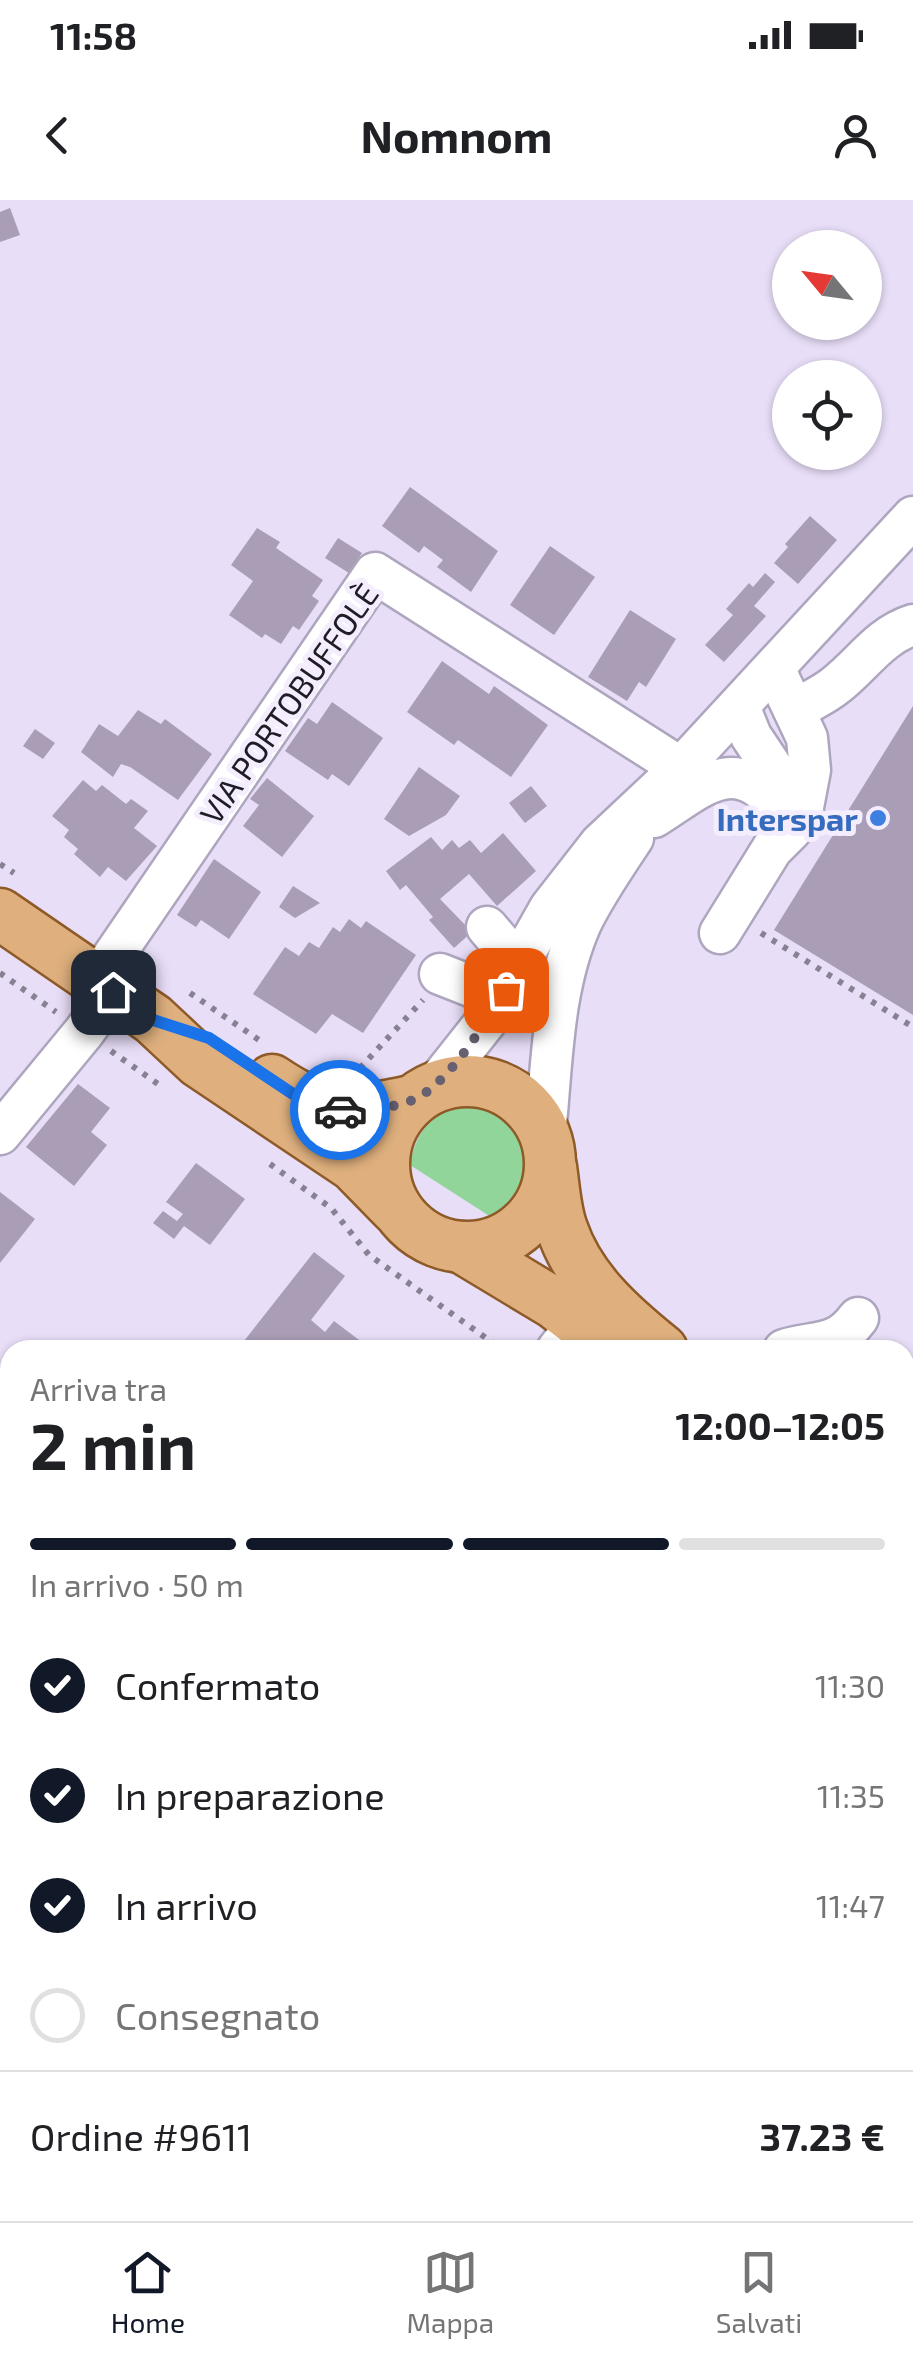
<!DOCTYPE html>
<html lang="it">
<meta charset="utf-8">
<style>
:root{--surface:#fff;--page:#f2f2f2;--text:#202124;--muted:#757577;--line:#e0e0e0;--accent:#111827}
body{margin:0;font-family:"Exo 2",sans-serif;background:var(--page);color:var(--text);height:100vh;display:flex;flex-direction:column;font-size:38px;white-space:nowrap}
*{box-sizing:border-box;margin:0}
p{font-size:32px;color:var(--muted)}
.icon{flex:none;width:55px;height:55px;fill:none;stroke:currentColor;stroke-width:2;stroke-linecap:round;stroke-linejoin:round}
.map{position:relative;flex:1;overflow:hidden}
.panel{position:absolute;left:0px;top:1140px;width:915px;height:882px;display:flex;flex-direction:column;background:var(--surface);border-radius:30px 30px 0 0;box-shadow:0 2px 8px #0004}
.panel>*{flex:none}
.needle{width:65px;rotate:299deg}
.controls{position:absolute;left:772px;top:30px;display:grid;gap:20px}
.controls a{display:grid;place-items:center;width:110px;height:110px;border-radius:50%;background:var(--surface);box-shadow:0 2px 8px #0004;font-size:50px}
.pin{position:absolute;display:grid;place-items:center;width:85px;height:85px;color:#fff;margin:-42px;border-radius:20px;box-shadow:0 5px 15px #0006}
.courier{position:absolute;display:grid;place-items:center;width:100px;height:100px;margin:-50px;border:8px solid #1a73e8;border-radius:50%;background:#fff;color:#222;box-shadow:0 2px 12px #0007}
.overview em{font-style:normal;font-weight:700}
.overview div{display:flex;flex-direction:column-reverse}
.overview{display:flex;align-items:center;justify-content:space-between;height:170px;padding:0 30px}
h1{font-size:65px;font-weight:700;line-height:75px}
.bar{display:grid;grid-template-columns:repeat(4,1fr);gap:15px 10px;align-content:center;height:120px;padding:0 30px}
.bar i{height:12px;border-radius:8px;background:var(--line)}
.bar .on{background:var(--accent)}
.bar p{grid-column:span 4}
.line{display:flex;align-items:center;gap:25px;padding:0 30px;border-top:2px solid var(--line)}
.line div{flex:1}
ol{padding:0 30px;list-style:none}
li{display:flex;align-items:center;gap:30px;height:110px}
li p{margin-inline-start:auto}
li .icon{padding:10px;border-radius:50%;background:var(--accent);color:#fff;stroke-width:4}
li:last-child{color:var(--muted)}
li i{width:55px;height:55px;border:5px solid var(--line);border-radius:50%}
.status{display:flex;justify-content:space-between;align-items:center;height:70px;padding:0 50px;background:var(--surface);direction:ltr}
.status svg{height:28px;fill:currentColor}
header{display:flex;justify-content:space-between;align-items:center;height:130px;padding:0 30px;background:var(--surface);font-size:45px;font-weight:700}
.menu{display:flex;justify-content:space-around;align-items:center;height:140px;border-top:2px solid var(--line);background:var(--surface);font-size:28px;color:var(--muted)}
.menu a{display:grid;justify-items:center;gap:5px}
.menu .on{color:var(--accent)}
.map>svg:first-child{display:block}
</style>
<div class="status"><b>11:58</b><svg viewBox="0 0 49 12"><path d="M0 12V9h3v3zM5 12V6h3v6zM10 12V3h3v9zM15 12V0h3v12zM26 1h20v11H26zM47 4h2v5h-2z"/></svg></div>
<header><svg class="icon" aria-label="back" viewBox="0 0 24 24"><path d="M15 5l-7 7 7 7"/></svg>Nomnom<svg class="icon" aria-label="person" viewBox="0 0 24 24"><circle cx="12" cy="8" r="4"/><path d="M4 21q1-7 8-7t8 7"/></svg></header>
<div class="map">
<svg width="913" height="2021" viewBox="0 0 913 2021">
<rect width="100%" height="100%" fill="#e8def8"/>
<path fill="#91d59a" d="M473 906C537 922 541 981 491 1017L410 965C416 928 436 908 473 906Z"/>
<g fill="#a99eb6">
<polygon points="10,8 20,35 0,42 0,12"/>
<polygon points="410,287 498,351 471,392 437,367 443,360 424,346 419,353 382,326"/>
<polygon points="810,316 837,340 798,384 774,363 788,347 785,344"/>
<polygon points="257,328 280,342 276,348 323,380 312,396 319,401 299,430 293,426 281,444 265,434 262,438 229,415 253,381 231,365"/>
<polygon points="338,338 362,353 349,373 325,358"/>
<polygon points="550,346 595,377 554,435 510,405"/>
<polygon points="765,373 775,382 754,406 766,416 724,462 705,445 733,415 726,409 749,383 753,387"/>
<polygon points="630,410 676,439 646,487 639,482 627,501 588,477"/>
<polygon points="442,461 489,494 494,486 548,525 511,577 458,540 454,545 407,512"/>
<polygon points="332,502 383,538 349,586 332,574 328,580 285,551 308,518 317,524"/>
<polygon points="913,506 913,815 774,730"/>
<polygon points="138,510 161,524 165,519 212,554 178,600 130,567 121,564 113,577 81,552 99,524 118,536"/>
<polygon points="35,529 55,543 43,559 23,546"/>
<polygon points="419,567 460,596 446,615 409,636 384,619"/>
<polygon points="267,578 314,616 282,657 243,626 259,605 250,599"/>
<polygon points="83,580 96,591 102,585 126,604 131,599 148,611 134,628 157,646 126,681 108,667 100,677 74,654 78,649 64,637 69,630 52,616"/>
<polygon points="531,586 547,606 525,623 509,603"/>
<polygon points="503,633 536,671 497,706 469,674 440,699 472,732 454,748 429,720 433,717 406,685 400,690 386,671 431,637 442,650 452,640 459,648 470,640 481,653"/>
<polygon points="214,659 261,692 229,739 201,720 196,727 177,715"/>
<polygon points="293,686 320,703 295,718 279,707"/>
<polygon points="349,719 361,728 366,721 416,755 363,833 332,814 316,834 253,794 285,747 299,756 309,742 319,748 333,727 340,732"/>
<polygon points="78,884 110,908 91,932 107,945 74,986 26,947"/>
<polygon points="196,963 245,999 210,1045 184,1026 174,1039 153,1023 163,1011 177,1021 183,1014 166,1002"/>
<polygon points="0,992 35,1019 0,1063"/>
<polygon points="314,1052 345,1076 311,1120 325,1132 334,1121 363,1143 358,1150 237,1150"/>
<polygon points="10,1243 10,1270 0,1261 0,1254"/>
<polygon points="10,1627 10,1727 0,1720 0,1642"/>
<rect x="905" y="1665" width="8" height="91"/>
<polygon points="913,1871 913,1937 905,1933 905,1877 909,1879"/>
<polygon points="594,2012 660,2012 655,2021 609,2021"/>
</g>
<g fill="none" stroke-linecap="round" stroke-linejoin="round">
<g stroke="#aea5be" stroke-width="45">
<g id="minor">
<polyline points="739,506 751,536 773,569 775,608"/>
<path d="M794 510C808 502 824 495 836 485 863 464 879 436 913 425"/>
<path d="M654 617C698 590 731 553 775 602"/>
<polyline points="487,727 533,781"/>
<polyline points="720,733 772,649 791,630 803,607 810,570 807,538 774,468"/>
<polyline points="440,774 501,798"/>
<polyline points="97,780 375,373 681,568"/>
<polyline points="434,887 487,820 550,708 600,644 681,568 913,317"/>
<polyline points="0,934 84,832 113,792"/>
<path d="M545 935C552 865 552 788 581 723 595 694 615 665 633 638"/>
<polyline points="557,1150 578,1123"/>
<path d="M784 1150C816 1140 836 1148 858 1118"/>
<polyline points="905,1812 913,1815"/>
<polyline points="489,2012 503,2021"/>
</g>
</g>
<g stroke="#8e5a27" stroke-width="55">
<g id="major">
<polyline points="0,714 153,819 199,862 354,966 396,1009"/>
<path d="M272 880C327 917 350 914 412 901"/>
<circle cx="467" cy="964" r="83"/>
<path d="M551 967C554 987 555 1010 562 1029 579 1080 621 1117 662 1150"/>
<polyline points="461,1047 554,1103 615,1150"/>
<polyline points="905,1341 913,1346"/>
</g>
</g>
<g stroke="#888193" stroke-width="6" stroke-dasharray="5 8" stroke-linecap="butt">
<polyline points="0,664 14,673"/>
<polyline points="761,733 913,827"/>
<polyline points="0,773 56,812"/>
<polyline points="190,793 262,842"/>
<polyline points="111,851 158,884"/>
<polyline points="360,868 423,800"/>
<polyline points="270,964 331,1008 369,1055 503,1150"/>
<polyline points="905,1426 913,1431"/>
</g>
<use href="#minor" stroke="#fff" stroke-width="40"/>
<use href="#major" stroke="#dfb07e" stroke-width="50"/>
</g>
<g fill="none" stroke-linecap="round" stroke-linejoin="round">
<path stroke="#666070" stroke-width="10" stroke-dasharray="0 18" d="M340 910C363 911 389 909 410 901 447 888 485 822 506 790"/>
<polyline stroke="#1a73e8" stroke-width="12" points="113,792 153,820 209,838 293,894 330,910 340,910"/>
</g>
<circle fill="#3f7fe0" stroke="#f3edfd" stroke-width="4" cx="878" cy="618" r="10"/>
<g text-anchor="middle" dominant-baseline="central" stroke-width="10" stroke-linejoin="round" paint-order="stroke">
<g font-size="32" fill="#201c26" stroke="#f3edfd">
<text transform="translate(288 503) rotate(-55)">VIA PORTOBUFFOLÈ</text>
</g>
<g font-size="32" font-weight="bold" fill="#366cbe" stroke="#f3edfd" text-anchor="end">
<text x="858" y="618">Interspar</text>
</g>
</g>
</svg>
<div class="controls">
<a><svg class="needle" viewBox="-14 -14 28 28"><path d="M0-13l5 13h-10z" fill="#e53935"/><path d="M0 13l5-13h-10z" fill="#757577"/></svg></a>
<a><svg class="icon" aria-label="locate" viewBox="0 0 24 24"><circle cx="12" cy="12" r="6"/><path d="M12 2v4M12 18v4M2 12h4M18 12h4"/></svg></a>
</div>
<div class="pin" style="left:506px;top:790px;background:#ea580c"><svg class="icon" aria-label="bag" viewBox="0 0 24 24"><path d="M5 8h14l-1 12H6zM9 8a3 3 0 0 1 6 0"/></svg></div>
<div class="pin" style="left:113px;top:792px;background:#1f2937"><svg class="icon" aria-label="home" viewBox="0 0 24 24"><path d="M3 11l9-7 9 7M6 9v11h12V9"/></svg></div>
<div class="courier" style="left:340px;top:910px"><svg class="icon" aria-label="car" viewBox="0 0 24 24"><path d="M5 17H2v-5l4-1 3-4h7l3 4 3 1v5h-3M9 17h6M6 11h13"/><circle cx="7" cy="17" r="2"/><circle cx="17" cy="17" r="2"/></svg></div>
<section class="panel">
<div class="overview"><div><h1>2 min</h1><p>Arriva tra</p></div><em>12:00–12:05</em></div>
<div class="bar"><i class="on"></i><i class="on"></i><i class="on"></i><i></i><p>In arrivo · 50 m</p></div>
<ol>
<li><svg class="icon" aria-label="check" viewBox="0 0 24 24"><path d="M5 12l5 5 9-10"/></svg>Confermato<p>11:30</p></li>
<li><svg class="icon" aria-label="check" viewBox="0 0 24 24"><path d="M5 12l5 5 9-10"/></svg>In preparazione<p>11:35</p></li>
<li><svg class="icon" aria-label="check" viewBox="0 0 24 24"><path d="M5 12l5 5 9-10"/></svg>In arrivo<p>11:47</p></li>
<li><i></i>Consegnato</li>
</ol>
<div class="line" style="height:130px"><div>Ordine #9611</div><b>37.23 €</b></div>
</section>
</div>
<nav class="menu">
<a class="on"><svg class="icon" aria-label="home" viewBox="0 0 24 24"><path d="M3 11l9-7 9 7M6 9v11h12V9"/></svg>Home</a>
<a><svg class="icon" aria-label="map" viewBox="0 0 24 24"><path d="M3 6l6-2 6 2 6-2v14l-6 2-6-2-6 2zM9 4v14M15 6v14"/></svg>Mappa</a>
<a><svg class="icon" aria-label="saved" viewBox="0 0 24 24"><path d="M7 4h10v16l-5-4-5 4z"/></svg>Salvati</a>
</nav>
